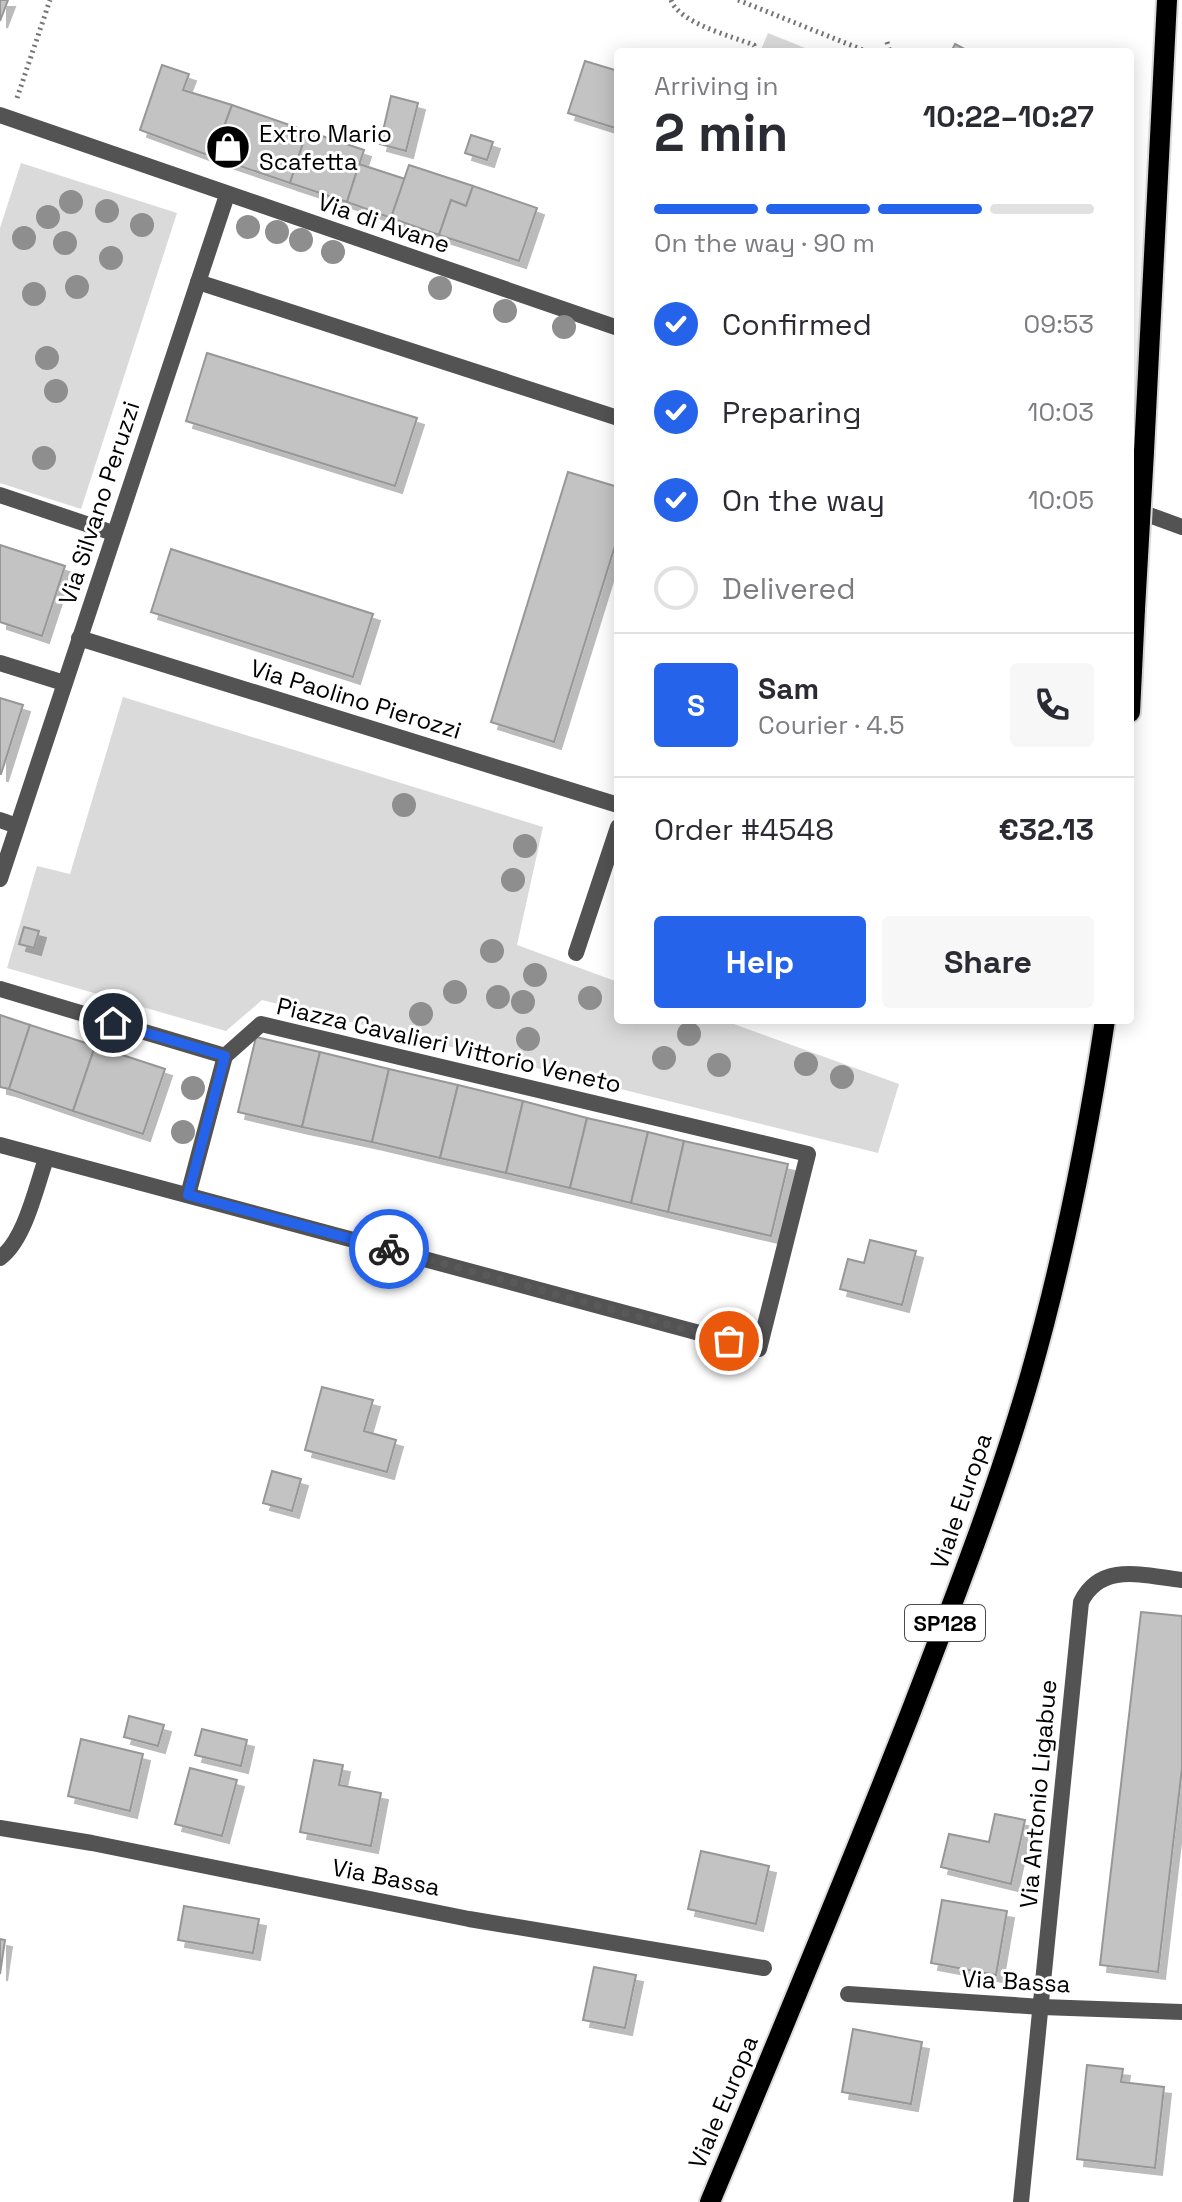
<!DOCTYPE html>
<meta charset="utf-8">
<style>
:root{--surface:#fff;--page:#f7f7f7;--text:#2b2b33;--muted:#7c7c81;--line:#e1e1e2;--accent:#2563eb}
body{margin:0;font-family:"Space Grotesk",sans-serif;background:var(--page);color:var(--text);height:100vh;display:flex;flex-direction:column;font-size:30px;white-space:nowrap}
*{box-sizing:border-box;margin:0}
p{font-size:26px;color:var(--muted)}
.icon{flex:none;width:44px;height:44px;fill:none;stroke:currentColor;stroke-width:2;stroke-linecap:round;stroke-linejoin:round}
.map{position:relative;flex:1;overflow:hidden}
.panel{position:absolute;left:614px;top:48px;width:520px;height:976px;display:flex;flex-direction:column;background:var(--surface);border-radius:8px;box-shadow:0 4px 20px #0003}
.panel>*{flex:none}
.pin{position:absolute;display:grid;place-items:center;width:68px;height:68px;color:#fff;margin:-34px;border:4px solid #fff;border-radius:50%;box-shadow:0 2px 8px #0007}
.courier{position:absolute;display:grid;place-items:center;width:80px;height:80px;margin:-40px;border:6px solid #2563eb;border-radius:50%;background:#fff;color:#222;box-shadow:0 2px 10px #0007}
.head em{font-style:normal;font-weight:700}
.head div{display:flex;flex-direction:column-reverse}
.head{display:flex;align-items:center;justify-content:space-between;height:136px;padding:0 40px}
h1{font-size:52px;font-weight:700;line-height:60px}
.bar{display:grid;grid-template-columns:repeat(4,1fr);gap:12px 8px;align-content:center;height:96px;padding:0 40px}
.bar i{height:10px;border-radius:6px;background:var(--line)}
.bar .on{background:var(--accent)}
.bar p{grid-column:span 4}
.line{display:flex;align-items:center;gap:20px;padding:0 40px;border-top:2px solid var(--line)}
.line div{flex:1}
.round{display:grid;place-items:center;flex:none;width:84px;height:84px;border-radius:8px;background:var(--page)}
ol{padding:0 40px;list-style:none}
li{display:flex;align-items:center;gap:24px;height:88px}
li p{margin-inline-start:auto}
li .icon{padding:8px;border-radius:50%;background:var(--accent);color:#fff;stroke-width:4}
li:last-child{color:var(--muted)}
li i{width:44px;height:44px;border:4px solid var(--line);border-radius:50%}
.cta{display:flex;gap:16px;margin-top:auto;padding:16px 40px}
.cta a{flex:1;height:92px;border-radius:8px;background:var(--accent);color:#fff;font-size:32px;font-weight:700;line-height:92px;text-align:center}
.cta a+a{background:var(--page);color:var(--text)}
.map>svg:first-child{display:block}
</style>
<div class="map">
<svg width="1182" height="2202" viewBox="0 0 1182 2202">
<defs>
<filter id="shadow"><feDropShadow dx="7" dy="7" stdDeviation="0" flood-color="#0004"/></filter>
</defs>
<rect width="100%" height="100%" fill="#fff"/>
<g fill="#dadada">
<polygon points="768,33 815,52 760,52"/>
<polygon points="21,163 177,213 81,509 0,483 0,228"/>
<polygon points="123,697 543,827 517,945 618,982 618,1020 723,1020 899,1084 878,1153 262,1000 226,1031 7,968 37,866 70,874"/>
</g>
<g fill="#c3c3c3" stroke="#979797" stroke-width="2" filter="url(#shadow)">
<polygon points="0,0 8,0 0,21"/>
<polygon points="955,44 970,52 951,52"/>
<polygon points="585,61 618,71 618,129 568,113"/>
<polygon points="162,65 189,74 183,90 232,105 213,157 140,130"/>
<polygon points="391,96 418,103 406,151 380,144"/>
<polygon points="232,105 307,131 290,183 213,157"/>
<polygon points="307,131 364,150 347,202 290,183"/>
<polygon points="471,135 493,142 487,160 465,153"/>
<polygon points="359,164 405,179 391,218 347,202"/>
<polygon points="409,165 473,186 466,206 451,200 439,235 391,218"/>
<polygon points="473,186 537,208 519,261 439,235 451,200 466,206"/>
<polygon points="207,353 417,418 395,486 186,421"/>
<polygon points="568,472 618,487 618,536 554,742 491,722"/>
<polygon points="0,545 65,566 42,636 0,622"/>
<polygon points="171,549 373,614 353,677 151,612"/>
<polygon points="0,698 23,705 1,774 0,774"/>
<polygon points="24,927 39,931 34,948 19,944"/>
<polygon points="0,1015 30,1025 9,1089 0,1087"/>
<polygon points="30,1025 95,1046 73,1111 9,1089"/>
<polygon points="256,1037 320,1052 302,1127 238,1112"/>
<polygon points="95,1046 165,1069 143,1134 73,1111"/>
<polygon points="320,1052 389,1069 372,1142 302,1127"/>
<polygon points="389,1069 458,1085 440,1158 372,1142"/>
<polygon points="458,1085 523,1101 506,1173 440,1158"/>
<polygon points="523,1101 587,1118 570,1188 506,1173"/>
<polygon points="587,1118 648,1132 631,1203 570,1188"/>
<polygon points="648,1132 684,1141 668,1212 631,1203"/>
<polygon points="684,1141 788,1164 771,1236 668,1212"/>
<polygon points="870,1240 916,1251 902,1305 840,1289 848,1259 864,1263"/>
<polygon points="322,1387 373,1400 364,1431 396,1440 387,1472 305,1450"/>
<polygon points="272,1471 301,1479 292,1511 263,1503"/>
<polygon points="1141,1612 1182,1616 1182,1768 1158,1972 1100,1965"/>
<polygon points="129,1716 164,1725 158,1746 124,1737"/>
<polygon points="202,1729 247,1740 241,1766 195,1755"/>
<polygon points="81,1739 143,1754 130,1811 68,1796"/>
<polygon points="314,1760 343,1765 339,1785 381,1793 371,1846 300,1832"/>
<polygon points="190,1768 237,1780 222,1836 175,1824"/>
<polygon points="995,1814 1025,1820 1011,1884 941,1867 949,1834 989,1842"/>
<polygon points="701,1851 769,1866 756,1924 688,1909"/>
<polygon points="942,1900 1007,1911 996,1975 931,1963"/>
<polygon points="184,1906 259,1919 253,1953 178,1940"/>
<polygon points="0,1939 5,1940 0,1974"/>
<polygon points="594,1967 636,1975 625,2028 583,2020"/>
<polygon points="853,2029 922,2042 911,2104 842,2092"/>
<polygon points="1087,2065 1123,2069 1121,2082 1164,2087 1155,2168 1077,2159"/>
</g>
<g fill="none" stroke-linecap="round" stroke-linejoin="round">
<g stroke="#dbdbdb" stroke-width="24">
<g id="primary">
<polyline points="1144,452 1167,0"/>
<polyline points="1130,712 1135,609"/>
<path d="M710 2202C778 2040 846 1877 910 1714 953 1602 997 1491 1030 1376 1063 1260 1087 1140 1105 1020"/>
</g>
</g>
<g stroke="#757575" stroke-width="5" stroke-dasharray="2 4" stroke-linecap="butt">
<path d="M671 0C679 23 731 36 754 45L757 52"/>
<polyline points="738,0 868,52"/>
<polyline points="887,42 890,52"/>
<polyline points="17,98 50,0"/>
</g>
<polyline stroke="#535353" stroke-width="16" points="198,282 618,418"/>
<g stroke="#535353" stroke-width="16">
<polyline points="0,115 618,328"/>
<polyline points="0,495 113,533"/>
<polyline points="1130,508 1182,527"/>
<polyline points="79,638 618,805"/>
<polyline points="0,663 64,683"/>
<polyline points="0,820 17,826"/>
<polyline points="0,879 227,195"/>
<polyline points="576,953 618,827"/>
<polyline points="0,989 225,1056"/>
<polyline points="0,1145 759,1349 808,1154 261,1024 225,1056"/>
<polyline points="188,1195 225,1056"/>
<path d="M0 1258C25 1240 36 1187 46 1159"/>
<polyline points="0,1828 92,1843 469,1919 764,1968"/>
<polyline points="848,1994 1042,2007 1182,2012"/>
<path d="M1021 2202 1081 1602C1101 1561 1145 1576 1182 1580"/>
</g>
<use href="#primary" stroke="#000" stroke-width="20"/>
<g stroke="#dbdbdb" stroke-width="24" stroke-linecap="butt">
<polyline id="primary-bridge" points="1135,609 1144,452"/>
</g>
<use href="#primary-bridge" stroke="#000" stroke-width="20"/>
</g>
<g fill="#8e8e8e">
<circle cx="71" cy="202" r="12"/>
<circle cx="107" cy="211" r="12"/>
<circle cx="48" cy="217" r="12"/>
<circle cx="142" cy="225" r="12"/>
<circle cx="248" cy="227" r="12"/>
<circle cx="277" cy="232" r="12"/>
<circle cx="24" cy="238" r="12"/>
<circle cx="301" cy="240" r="12"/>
<circle cx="65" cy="243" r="12"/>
<circle cx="333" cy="252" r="12"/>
<circle cx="111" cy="258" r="12"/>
<circle cx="77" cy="287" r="12"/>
<circle cx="440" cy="288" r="12"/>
<circle cx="34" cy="294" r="12"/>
<circle cx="505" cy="311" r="12"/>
<circle cx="564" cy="327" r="12"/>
<circle cx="47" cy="358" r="12"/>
<circle cx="56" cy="391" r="12"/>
<circle cx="44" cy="458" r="12"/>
<circle cx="404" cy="805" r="12"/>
<circle cx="525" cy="846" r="12"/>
<circle cx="513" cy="880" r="12"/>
<circle cx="492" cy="951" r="12"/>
<circle cx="535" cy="975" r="12"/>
<circle cx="455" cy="992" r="12"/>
<circle cx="498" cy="997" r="12"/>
<circle cx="590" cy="998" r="12"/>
<circle cx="523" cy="1002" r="12"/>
<circle cx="421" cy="1014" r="12"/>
<circle cx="689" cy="1034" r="12"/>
<circle cx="528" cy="1039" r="12"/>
<circle cx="664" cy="1058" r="12"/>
<circle cx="806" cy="1064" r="12"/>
<circle cx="719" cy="1065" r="12"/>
<circle cx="842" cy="1077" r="12"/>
<circle cx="193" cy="1088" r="12"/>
<circle cx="183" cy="1132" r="12"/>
</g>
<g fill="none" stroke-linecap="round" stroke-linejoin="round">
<polyline stroke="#595959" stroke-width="8" stroke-dasharray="0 14.4" points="389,1249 729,1341"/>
<polyline stroke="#2563eb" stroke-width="10" points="113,1023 225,1056 188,1195 389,1249"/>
</g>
<defs>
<g id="shop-disc" transform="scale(2.3)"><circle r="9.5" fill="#000" stroke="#fff"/><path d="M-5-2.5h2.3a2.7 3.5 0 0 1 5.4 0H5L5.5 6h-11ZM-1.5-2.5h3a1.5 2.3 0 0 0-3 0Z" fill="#fff"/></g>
</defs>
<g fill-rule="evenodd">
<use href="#shop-disc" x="228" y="147"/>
</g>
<g text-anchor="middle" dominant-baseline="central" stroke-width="6" stroke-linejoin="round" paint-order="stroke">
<rect fill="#fff" stroke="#4c4c4c" stroke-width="2" x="905" y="1605" width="80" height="36" rx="6"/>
<g font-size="22" font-weight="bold" fill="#000">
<text x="945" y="1623">SP128</text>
</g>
<g font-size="24" fill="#000" stroke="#fff" text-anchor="start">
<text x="259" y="133">Extro Mario<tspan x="259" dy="28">Scafetta</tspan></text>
</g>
<g font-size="24" fill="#000" stroke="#fff">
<text transform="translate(384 223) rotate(19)">Via di Avane</text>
<text transform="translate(99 503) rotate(-72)">Via Silvano Peruzzi</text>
<text transform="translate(356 699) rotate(17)">Via Paolino Pierozzi</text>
<text transform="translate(449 1045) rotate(13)">Piazza Cavalieri Vittorio Veneto</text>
<text transform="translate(961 1501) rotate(-71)">Viale Europa</text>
<text transform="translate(1038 1794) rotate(-85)">Via Antonio Ligabue</text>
<text transform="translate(386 1877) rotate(11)">Via Bassa</text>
<text transform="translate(1016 1981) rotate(3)">Via Bassa</text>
<text transform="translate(723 2102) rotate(-67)">Viale Europa</text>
</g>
</g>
</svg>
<div class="pin" style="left:729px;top:1341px;background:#ea580c"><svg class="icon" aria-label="bag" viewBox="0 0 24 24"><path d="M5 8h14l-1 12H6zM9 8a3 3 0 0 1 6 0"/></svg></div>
<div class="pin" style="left:113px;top:1023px;background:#1f2937"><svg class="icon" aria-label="home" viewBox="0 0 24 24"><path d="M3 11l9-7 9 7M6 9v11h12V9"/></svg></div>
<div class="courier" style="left:389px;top:1249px"><svg class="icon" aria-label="bike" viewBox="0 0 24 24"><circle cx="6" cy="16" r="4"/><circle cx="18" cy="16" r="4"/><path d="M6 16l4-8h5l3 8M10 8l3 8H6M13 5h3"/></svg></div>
<section class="panel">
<div class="head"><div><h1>2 min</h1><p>Arriving in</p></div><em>10:22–10:27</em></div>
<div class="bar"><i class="on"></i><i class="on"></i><i class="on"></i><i></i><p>On the way · 90 m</p></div>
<ol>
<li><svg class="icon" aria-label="check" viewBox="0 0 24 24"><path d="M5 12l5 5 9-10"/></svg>Confirmed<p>09:53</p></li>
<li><svg class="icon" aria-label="check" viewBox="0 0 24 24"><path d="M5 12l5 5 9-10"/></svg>Preparing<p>10:03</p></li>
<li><svg class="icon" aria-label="check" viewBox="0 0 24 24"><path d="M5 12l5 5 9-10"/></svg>On the way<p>10:05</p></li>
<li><i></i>Delivered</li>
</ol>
<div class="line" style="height:144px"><b class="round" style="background:var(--accent);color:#fff">S</b><div><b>Sam</b><p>Courier · 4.5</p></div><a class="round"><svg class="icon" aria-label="phone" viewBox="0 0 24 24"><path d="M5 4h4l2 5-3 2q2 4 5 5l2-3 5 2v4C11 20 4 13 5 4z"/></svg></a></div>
<div class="line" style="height:104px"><div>Order #4548</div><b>€32.13</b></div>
<div class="cta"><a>Help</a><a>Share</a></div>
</section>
</div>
